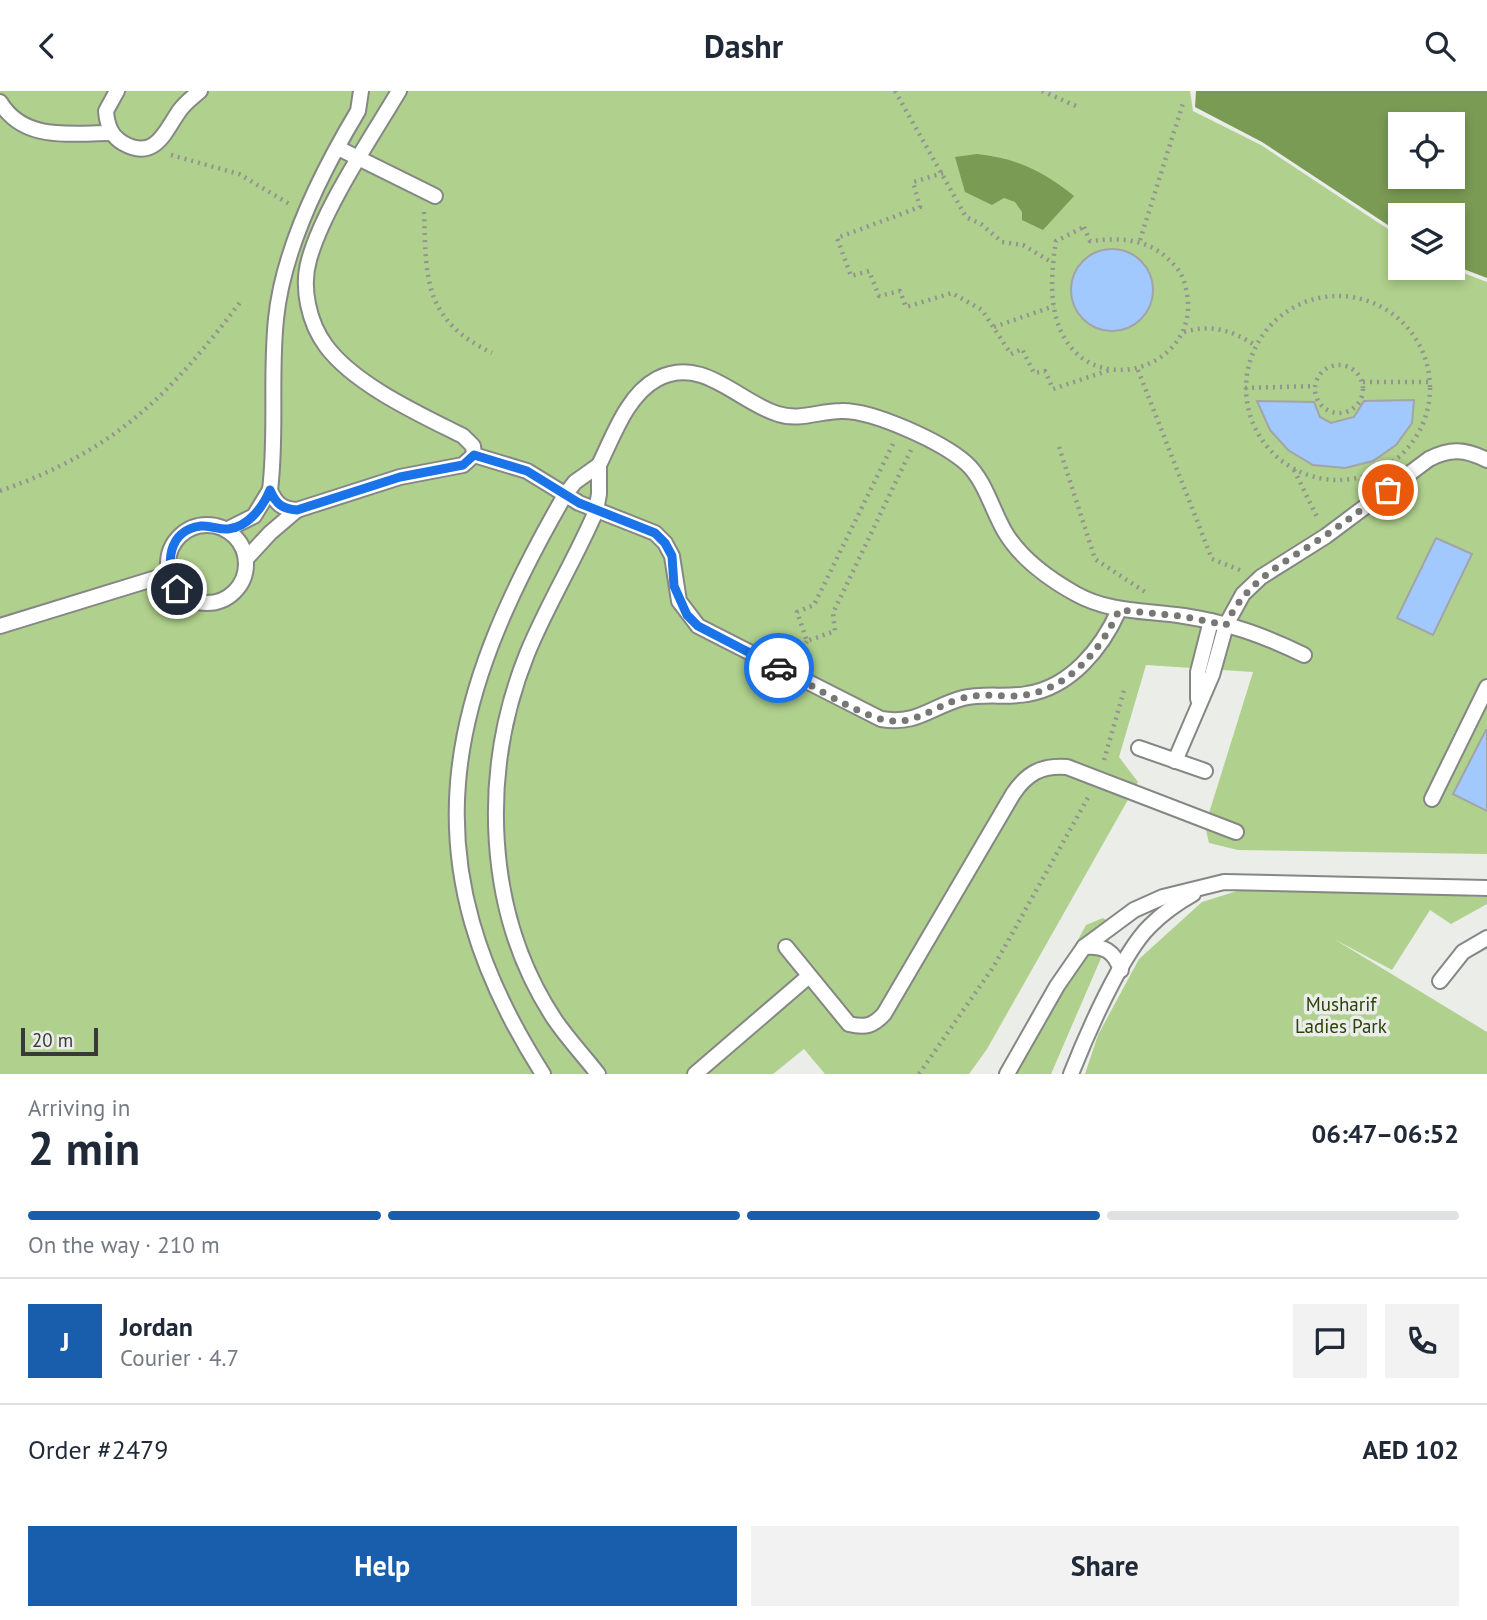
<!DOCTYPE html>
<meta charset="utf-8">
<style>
:root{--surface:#fff;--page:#f2f2f3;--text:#1f2937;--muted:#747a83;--line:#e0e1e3;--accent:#185ead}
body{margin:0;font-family:"PT Sans",sans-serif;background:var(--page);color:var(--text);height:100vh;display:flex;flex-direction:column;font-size:26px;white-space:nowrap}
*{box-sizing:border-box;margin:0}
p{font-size:23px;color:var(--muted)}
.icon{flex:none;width:38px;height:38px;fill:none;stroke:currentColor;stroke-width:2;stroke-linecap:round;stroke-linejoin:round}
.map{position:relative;height:983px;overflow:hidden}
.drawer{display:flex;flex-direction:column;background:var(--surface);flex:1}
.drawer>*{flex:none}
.fabs{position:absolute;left:1388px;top:21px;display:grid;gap:14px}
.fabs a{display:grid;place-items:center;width:77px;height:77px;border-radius:0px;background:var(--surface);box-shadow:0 4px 10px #0003;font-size:35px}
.scale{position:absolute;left:21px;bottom:18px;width:77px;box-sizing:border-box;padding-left:7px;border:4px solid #383938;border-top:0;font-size:19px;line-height:24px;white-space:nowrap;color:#383938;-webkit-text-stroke:5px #ebede9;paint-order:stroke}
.pin{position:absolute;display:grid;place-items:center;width:60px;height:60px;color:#fff;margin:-30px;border:4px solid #fff;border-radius:50%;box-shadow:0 2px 7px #0007}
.courier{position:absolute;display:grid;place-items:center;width:70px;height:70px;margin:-35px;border:5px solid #1a73e8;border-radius:50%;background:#fff;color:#222;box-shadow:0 2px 9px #0007}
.head em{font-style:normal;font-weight:700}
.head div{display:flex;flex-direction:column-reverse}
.head{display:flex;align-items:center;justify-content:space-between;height:119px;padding:0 28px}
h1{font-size:46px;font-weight:700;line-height:52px}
.bar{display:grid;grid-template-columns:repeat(4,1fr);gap:10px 7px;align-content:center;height:84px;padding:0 28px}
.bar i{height:9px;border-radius:5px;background:var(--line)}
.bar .active{background:var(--accent)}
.bar p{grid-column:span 4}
.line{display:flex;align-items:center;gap:18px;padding:0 28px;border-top:2px solid var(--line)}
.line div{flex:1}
.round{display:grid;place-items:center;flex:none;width:74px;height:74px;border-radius:0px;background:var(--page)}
.action{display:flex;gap:14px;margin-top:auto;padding:14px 28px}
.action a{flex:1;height:80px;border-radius:0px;background:var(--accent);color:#fff;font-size:28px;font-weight:700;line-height:80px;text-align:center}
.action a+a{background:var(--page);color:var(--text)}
header{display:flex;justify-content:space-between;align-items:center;height:91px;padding:0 28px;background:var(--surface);font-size:32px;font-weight:700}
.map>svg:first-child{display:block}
</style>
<header><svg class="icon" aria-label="back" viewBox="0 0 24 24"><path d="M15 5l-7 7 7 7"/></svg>Dashr<svg class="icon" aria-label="search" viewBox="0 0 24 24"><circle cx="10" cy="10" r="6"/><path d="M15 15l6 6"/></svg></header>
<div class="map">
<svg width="1487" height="983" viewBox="0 0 1487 983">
<rect width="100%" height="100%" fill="#ebede9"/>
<g fill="#b0d08d">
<polygon points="0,0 1190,0 1193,20 1261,54 1400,146 1400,177 1450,177 1487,191 1487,763 1238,759 1209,752 1205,735 1253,581 1146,574 1119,666 1138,691 987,958 969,983 825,983 804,958 773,983 0,983"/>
<polygon points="1250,796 1487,806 1487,813 1451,833 1430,819 1392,879 1334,848 1487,941 1487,983 1085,983 1098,944 1139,868 1202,811"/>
<polygon points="1103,827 1109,831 1111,844 1051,983 1004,983 1086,834"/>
</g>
<g fill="#7a9b54" fill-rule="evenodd">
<path d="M1196 0H1487V187L1453 174 1452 124H1400V142L1262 51 1195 16ZM1400 33H1452V86H1400Z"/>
<path d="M977 63C1016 67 1043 80 1074 105L1043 139 1022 129V121L1015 111 1004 107 992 114 965 101 955 66Z"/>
</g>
<g fill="#a2c9fd" stroke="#a2a4a7" stroke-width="2">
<circle cx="1112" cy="199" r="41"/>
<polygon points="1414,309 1412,332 1396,354 1373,370 1345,377 1313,374 1288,359 1270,339 1257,310 1314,311 1320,326 1331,332 1354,326 1364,310"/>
<polygon points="1436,447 1472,463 1433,544 1397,527"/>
<polygon points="1486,639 1487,639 1487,720 1453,703"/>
</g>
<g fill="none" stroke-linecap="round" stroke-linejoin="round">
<g stroke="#858784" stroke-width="18">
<g id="service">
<path d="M117 0 106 20C107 34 111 45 123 52 156 71 166 38 180 19 186 11 193 6 200 0"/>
<path d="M361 0 358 20C322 80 283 158 276 228 270 285 277 343 270 399 276 413 282 418 297 419L400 386 463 374 474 364"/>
<path d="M399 0C371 47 323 118 309 169 301 197 309 232 326 255 355 294 421 324 463 345L473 355 474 364"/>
<path d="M0 11C24 51 71 42 111 42"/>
<polyline points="338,57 435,105"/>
<path d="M474 364 527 380 579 412 655 442 665 452 672 465 679 510 698 535 881 628C918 634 930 616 963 607 985 602 1006 607 1027 603 1071 596 1102 557 1119 519"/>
<path d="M599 374C613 346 627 304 657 288 703 264 738 311 778 323 799 330 820 320 841 320 873 319 942 351 966 372 985 389 992 419 1005 441 1021 468 1049 488 1076 503 1110 522 1146 519 1184 525 1229 532 1263 544 1304 564"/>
<circle cx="207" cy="473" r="39"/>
<polyline points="226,439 254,425 270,399"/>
<polyline points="246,468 270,442 297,419"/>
<polyline points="0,535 169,483"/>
<polyline points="1198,608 1198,581 1211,530"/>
<polyline points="1139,657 1205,680"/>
<path d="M1175 670 1212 584 1226 534 1243 503 1261 486 1326 445 1429 368C1450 357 1465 358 1487 369"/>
<polyline points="1432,708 1487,596"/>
<path d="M786 856 849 933C865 937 873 935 884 923L1013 703C1027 682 1042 674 1067 676L1236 741"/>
<path d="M1084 856C1104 854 1114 860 1121 879"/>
<polyline points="1440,890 1463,861 1487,847"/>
<path d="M543 983C407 770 445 612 565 404L575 391 599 374V403L596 420C575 469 547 514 527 563 480 680 484 822 555 929 568 948 584 965 598 983"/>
<polyline points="695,983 809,885"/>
<polyline points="1007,983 1057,895 1084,856 1134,819 1163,806 1224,791 1487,797"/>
<path d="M1071 983C1086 945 1122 862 1150 835 1163 822 1177 812 1193 803"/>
</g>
</g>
<g stroke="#939492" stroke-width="4.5" stroke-dasharray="2 5" stroke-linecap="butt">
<polyline points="895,0 966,126 981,133 1002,151 1023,154 1053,172"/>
<polyline points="1042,0 1076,15"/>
<polyline points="171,64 239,83 291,114"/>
<polyline points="943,82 913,91 920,116 837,147 851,185 869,180 879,205 900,200 906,216 952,202 982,219 1011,263 1022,258 1034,282 1045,280 1053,298 1110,279"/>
<path d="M424 121C426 189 424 229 492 262"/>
<path d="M1084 136 1090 150C1125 146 1152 148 1176 176 1184 185 1187 199 1188 211 1192 276 1100 306 1065 248 1048 220 1051 181 1056 150Z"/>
<polyline points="1140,149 1184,9"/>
<circle cx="1338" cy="297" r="92"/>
<polyline points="994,236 1054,215"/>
<path d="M1184 241C1211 233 1231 239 1255 254"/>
<circle cx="1339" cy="298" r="24"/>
<polyline points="1138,279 1212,468 1240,479"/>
<polyline points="1363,291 1432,291"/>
<polyline points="1245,297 1315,295"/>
<polyline points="893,353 814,514 797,521 807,550 835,540 833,522 911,359"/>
<polyline points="1059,356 1095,468 1145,501"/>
<polyline points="1294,379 1318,428"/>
<path d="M0 400C116 359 169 305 241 210"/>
<polyline points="799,564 807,550"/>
<polyline points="1104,669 1125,596"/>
<polyline points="919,983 994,875 1090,703"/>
</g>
<use href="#service" stroke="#fff" stroke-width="14"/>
</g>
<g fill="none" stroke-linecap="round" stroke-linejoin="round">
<path stroke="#777876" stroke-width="7" stroke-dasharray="0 12.6" d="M779 577C807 591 856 623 885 629 914 635 933 616 960 608 978 602 995 605 1013 605 1063 604 1100 562 1119 519L1181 525 1226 534C1246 488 1287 471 1326 444 1347 430 1367 414 1388 399"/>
<path stroke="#1a73e8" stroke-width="9" d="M177 498C165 475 167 439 201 435 211 434 219 439 228 438 248 436 263 416 270 399 276 413 282 418 297 419L400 386 463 374 474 364 527 380 579 412 655 442 665 452 672 465 674 495 687 524 698 535 779 577"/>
</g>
<g text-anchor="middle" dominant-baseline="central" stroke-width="7" stroke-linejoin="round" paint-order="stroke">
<g font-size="19" fill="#2b400a" stroke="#ebede9">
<text x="1341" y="913">Musharif<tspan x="1341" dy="22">Ladies Park</tspan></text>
</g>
</g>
</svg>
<div class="fabs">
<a><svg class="icon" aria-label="locate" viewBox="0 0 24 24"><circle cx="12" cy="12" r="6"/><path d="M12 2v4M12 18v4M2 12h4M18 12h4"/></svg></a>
<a><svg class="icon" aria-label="layers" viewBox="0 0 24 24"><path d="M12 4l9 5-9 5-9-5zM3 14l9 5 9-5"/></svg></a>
</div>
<div class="scale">20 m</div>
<div class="pin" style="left:1388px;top:399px;background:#ea580c"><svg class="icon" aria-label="bag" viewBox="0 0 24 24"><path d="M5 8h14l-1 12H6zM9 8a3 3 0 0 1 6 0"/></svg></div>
<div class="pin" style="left:177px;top:498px;background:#1f2937"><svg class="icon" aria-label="home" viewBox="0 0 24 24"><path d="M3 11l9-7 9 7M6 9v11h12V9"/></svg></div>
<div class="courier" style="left:779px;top:577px"><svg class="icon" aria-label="car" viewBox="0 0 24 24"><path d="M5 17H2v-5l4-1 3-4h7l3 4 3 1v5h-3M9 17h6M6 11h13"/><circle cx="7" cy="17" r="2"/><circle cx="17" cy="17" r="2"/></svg></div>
</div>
<section class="drawer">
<div class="head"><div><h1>2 min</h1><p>Arriving in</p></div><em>06:47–06:52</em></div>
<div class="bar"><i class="active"></i><i class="active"></i><i class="active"></i><i></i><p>On the way · 210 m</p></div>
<div class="line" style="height:126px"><b class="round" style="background:var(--accent);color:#fff">J</b><div><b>Jordan</b><p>Courier · 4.7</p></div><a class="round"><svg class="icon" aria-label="chat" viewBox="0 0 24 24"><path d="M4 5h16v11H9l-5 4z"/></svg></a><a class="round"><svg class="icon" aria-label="phone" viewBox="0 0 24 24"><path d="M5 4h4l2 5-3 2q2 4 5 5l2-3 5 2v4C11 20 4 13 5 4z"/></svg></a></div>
<div class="line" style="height:91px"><div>Order #2479</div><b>AED 102</b></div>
<div class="action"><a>Help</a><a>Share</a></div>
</section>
